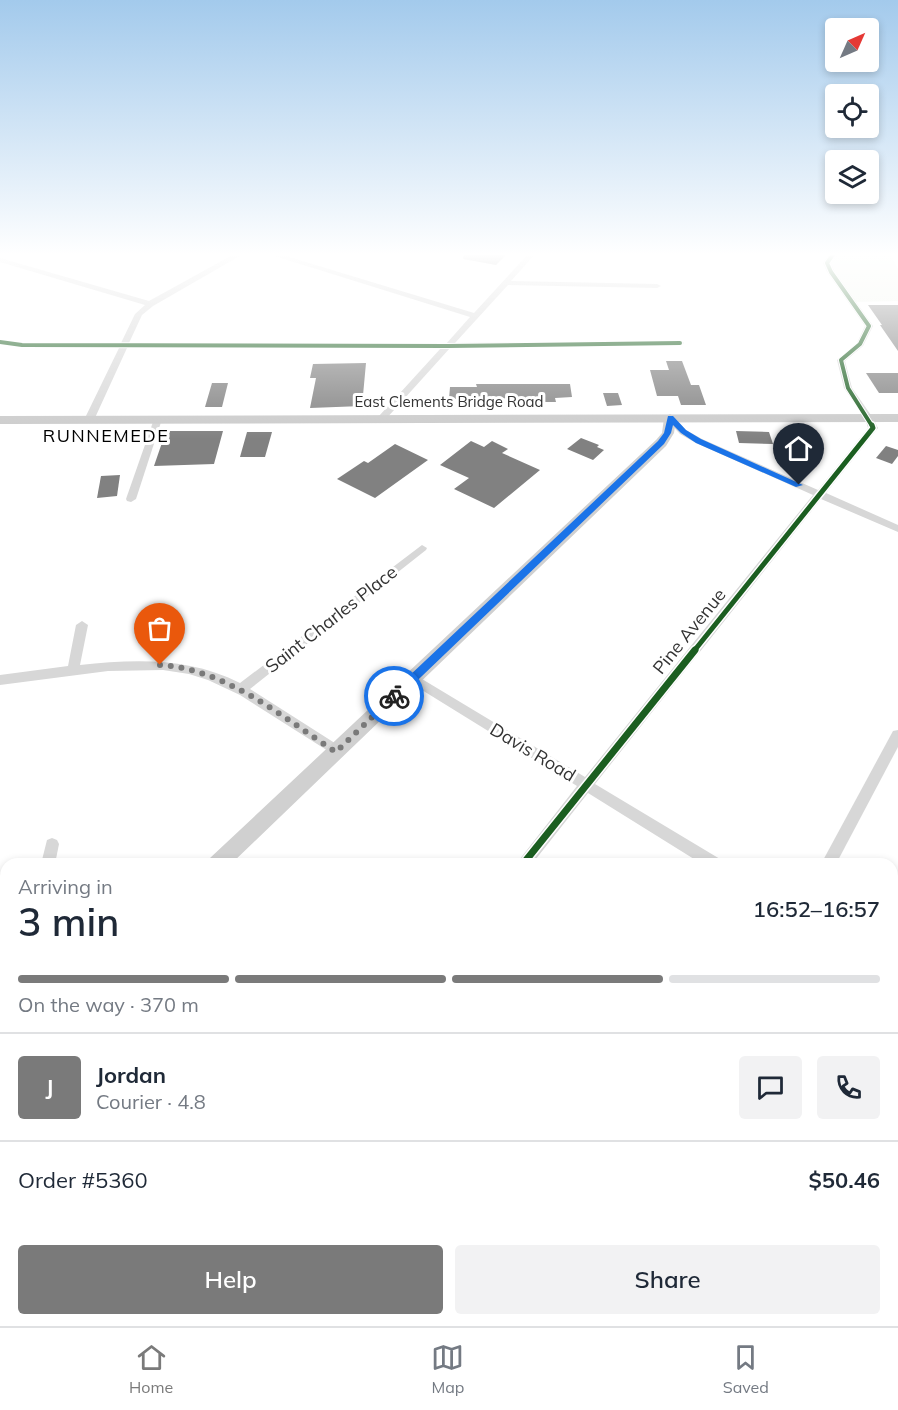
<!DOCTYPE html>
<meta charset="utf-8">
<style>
:root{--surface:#fff;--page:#f2f2f3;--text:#1f2937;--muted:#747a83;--line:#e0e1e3;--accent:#7a7a7a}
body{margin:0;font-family:Mulish,sans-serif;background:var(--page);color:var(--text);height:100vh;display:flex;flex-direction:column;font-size:22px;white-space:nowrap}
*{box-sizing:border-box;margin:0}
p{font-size:20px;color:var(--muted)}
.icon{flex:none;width:33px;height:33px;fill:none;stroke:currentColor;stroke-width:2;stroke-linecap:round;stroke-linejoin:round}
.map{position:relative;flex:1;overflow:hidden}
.details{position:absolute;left:0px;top:858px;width:898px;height:468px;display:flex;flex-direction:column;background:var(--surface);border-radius:18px 18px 0 0;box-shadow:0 3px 9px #0003}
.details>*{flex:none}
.needle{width:39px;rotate:45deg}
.fabs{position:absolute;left:825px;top:18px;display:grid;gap:12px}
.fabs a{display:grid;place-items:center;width:54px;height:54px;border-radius:6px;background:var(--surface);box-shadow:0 3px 9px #0003;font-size:30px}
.pin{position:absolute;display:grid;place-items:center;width:51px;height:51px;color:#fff;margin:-62px -26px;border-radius:50% 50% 50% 0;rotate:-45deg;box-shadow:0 0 6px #0007}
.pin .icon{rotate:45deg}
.courier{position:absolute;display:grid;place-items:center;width:60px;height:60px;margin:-30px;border:4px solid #1a73e8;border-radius:50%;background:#fff;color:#222;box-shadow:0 2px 8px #0007}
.head em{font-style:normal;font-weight:600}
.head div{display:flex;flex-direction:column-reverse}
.head{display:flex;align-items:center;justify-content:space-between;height:102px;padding:0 18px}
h1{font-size:39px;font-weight:600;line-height:45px}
.bar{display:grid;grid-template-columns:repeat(4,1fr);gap:9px 6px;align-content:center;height:72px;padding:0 18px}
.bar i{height:8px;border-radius:4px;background:var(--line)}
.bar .active{background:var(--accent)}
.bar p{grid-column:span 4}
.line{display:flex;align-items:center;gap:15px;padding:0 18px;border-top:2px solid var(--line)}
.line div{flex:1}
.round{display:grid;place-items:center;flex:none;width:63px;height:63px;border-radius:6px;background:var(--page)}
.action{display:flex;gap:12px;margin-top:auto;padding:12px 18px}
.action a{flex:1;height:69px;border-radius:6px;background:var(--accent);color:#fff;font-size:24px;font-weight:600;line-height:69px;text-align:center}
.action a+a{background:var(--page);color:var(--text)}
.menu{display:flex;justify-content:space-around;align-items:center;height:84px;border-top:2px solid var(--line);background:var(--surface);font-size:16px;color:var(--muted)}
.menu a{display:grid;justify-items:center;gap:3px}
.menu .active{color:var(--accent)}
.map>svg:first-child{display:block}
</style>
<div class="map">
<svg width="898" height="1326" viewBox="0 0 898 1326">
<rect width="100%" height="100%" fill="#fff"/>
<g fill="#f1f5ed">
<polygon points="832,253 890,253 898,269 898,301 851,302 828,257"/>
<polygon points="605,1320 816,1320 842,1326 603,1326"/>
</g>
<g fill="#818181">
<polygon points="464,253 508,253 496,265 463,259"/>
<polygon points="868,305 898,305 898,351 880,325 882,325"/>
<polygon points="666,361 682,361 691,385 699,385 706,405 681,405 678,396 657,396 650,370 669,370"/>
<polygon points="366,363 362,406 310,408 316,378 310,378 313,364"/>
<polygon points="866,373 898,373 898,393 879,393"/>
<polygon points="212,383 228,383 222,407 205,407"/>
<polygon points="476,384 570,384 572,397 555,398 556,402 522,402 521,398 449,399 450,387 477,387"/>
<polygon points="603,393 618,393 622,405 607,406"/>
<polygon points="166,431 223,431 214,464 154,466"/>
<polygon points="736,431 769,432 773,444 739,443"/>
<polygon points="247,432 272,432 265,457 240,457"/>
<polygon points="581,438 599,445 597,447 604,450 593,460 567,449"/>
<polygon points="471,441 484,447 492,441 508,449 502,453 540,470 494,508 454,489 469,478 440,465"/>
<polygon points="395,444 428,460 375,498 337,479 364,461 368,463"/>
<polygon points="886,446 898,450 898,456 892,464 876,458"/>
<polygon points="120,475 117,496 97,498 101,476"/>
</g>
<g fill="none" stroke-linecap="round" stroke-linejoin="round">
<g fill="#d7d7d7" fill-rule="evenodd">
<polygon points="236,253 245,253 153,306 142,315 129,343 446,344 470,317 265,253 276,253 474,313 529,253 536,253 511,281 657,284 661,286 657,288 508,285 455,343 680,341 684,343 680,345 450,348 385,420 379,420 379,416 441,348 127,348 94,420 89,423 84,420 119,348 22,347 0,344 0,340 22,343 121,343 135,314 145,305 0,262 0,258 149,301"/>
<polygon points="830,253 837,253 831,263 835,272 873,326 863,346 845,361 852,388 873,418 878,428 826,493 898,525 898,532 821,499 595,784 720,859 722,864 702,864 588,793 532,864 516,864 577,786 409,682 407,679 409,676 417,676 585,777 813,495 696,443 680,434 667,420 667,416 673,416 686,430 702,439 818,490 868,428 865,418 844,388 837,360 857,343 865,326 827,272 823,263"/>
<polygon points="158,416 162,419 136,499 131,502 127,501 126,499 154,419"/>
<path d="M422 545 427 548 426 550 250 689 341 747 343 751 341 755 336 756 240 695 208 680 189 674 163 670 108 671 0 685V675L68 666 76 625 82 621 88 625 80 665C135 659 189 657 240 683Z"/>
<polygon points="898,730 898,747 836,864 821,864 893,731"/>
<polygon points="52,838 57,840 59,844 55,864 41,864 47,840"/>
<polygon points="892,962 898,965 898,982 892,980"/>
<polygon points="593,1320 613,1320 611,1326 591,1326"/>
</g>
<g fill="#d0d0d0" fill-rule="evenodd">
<polygon points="670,414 676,418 674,433 666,446 231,864 207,864 210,858 656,440 662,433 664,418"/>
<polygon points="6,1049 6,1076 0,1079 0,1052"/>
</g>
<polygon fill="#cacaca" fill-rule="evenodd" points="898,414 898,422 0,424 0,416"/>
<g stroke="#fff" stroke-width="6">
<g id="cycleway-far2">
<polyline points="834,253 827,263 831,272 869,326 860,344 841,360 848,388 872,426"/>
<polyline points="0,342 22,345 447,346 680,343"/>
</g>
</g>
<g stroke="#fff" stroke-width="8">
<polyline id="cycleway-far1" points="694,651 873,428 872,425"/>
</g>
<g stroke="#fff" stroke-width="10">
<polyline id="cycleway" points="523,864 695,650"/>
</g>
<use href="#cycleway-far2" stroke="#1b5e20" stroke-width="4"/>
<use href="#cycleway-far1" stroke="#1b5e20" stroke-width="5"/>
<use href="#cycleway" stroke="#1b5e20" stroke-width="7"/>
</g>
<linearGradient id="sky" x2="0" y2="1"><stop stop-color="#a3caec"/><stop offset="0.58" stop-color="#fff"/><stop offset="1" stop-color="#fff" stop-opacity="0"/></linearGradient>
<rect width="898" height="439" fill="url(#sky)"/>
<polygon fill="#1a73e8" points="668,416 673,416 686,430 701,439 803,485 796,487 696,443 681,433 673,425 671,433 664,444 398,699 390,699 390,694 658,441 664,433"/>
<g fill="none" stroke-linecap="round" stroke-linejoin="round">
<path stroke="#7a7a7a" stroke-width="6" stroke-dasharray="0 10.8" d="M160 665C226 669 282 717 336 752L394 696"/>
</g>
<g text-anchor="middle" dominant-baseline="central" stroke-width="6" stroke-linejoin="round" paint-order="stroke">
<g font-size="15" fill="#333" stroke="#fff">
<text x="449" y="401">East Clements Bridge Road</text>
</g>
<g font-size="18" letter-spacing="1.5" fill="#000" stroke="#fff">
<text x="106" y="435">RUNNEMEDE</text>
</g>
<g font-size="18" fill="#333" stroke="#fff">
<text transform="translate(331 619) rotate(-38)">Saint Charles Place</text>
<text transform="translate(689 631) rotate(-51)">Pine Avenue</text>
<text transform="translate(533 752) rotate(31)">Davis Road</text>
</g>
</g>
</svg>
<div class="fabs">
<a><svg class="needle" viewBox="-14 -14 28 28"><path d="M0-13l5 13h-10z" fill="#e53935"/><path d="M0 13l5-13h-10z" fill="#747a83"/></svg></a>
<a><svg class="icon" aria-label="locate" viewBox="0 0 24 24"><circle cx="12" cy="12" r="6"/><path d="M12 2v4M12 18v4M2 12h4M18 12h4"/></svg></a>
<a><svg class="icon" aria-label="layers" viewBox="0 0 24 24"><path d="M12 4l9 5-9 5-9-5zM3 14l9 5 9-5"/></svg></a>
</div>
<div class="pin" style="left:160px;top:665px;background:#ea580c"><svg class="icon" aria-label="bag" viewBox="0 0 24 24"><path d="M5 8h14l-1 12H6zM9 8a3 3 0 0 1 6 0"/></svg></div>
<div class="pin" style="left:799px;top:485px;background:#1f2937"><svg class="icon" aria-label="home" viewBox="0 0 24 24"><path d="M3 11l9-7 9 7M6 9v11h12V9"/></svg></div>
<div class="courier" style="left:394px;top:696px"><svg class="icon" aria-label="bike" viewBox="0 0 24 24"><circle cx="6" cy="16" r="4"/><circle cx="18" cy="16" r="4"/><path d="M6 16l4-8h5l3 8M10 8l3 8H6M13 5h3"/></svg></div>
<section class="details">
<div class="head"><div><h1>3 min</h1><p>Arriving in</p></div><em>16:52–16:57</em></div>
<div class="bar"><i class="active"></i><i class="active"></i><i class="active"></i><i></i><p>On the way · 370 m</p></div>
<div class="line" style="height:108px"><b class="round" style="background:var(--accent);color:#fff">J</b><div><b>Jordan</b><p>Courier · 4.8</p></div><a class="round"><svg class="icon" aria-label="chat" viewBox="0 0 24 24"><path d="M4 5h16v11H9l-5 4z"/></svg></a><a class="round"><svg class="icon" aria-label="phone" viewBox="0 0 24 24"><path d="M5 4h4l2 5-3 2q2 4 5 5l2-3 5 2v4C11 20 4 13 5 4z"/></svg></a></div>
<div class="line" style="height:78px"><div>Order #5360</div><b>$50.46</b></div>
<div class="action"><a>Help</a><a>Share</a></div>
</section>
</div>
<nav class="menu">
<a class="active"><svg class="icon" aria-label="home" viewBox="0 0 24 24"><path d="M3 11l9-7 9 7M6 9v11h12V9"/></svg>Home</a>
<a><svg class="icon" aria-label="map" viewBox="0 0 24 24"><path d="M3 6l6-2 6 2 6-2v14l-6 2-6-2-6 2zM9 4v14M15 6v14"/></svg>Map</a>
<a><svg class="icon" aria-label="saved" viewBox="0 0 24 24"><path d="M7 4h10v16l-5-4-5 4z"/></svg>Saved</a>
</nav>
